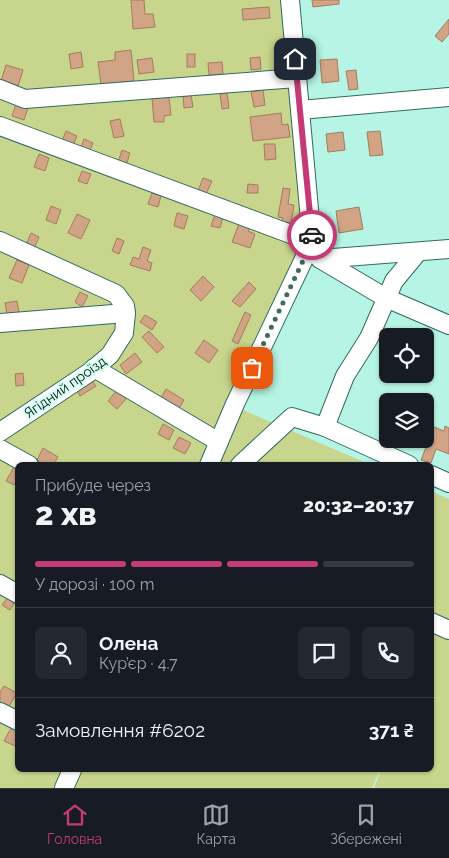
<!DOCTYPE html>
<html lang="uk">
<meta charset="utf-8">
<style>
:root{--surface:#171b24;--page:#242831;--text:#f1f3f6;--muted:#9ea1a6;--line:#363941;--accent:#c43b78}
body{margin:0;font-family:Raleway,sans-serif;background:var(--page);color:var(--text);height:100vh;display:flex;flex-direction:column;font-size:19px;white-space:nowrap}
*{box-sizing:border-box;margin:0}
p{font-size:16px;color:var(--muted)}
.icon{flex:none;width:28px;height:28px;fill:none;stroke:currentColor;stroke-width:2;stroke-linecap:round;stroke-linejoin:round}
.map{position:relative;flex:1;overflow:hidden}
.drawer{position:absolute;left:15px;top:462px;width:419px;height:310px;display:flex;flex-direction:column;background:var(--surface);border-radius:8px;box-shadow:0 1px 4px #0004}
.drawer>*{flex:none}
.tools{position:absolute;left:379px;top:328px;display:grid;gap:10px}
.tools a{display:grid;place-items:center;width:55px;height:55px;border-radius:8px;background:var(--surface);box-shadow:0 1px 4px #0004;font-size:25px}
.pin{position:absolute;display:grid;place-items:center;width:42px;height:42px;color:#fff;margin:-21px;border-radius:10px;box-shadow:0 2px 8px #0006}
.courier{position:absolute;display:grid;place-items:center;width:50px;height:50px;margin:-25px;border:4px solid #c43b78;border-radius:50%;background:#fff;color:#222;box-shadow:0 1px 6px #0007}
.head em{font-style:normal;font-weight:800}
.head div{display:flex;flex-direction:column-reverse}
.head{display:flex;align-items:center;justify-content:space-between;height:85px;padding:0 20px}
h1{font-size:32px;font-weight:800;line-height:38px}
.bar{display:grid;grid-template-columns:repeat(4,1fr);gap:8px 5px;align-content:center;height:60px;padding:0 20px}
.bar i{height:6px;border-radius:4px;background:var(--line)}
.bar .on{background:var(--accent)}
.bar p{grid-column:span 4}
.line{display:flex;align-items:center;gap:12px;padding:0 20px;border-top:1px solid var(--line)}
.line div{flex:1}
.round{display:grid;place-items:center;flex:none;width:52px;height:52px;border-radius:8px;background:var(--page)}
.tab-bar{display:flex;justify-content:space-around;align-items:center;height:70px;border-top:1px solid var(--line);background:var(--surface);font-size:14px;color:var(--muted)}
.tab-bar a{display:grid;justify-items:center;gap:2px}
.tab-bar .on{color:var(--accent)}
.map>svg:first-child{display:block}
</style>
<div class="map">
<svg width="449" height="788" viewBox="0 0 449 788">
<rect width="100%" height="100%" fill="#b6f5e5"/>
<g fill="#c8d68d">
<polygon points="0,0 290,0 312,242 209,465 18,465 18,770 72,770 64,788 0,788"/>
<polygon points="236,407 371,465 210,465"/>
<polygon points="431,491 449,499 449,629 438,624 431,640"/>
<polygon points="438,625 449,630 449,788 374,788 381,770 431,770 431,643"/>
<polygon points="77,770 380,770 372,788 69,788"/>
</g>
<g fill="#d0a485" stroke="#a57c5d">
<polygon points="131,0 144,0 145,14 153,14 155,27 133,29"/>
<polygon points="312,0 339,0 339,4 313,7"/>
<polygon points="269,7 270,18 243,20 242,9"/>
<polygon points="449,19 449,34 442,42 435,36"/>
<polygon points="131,50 134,81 101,84 98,62 115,60 115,52"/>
<polygon points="81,52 83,67 71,69 69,54"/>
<rect x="187" y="54" width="8" height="13"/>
<polygon points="260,57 261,69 251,70 250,58"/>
<polygon points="152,58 154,72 139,74 137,60"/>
<polygon points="337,59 339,81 322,83 320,60"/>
<polygon points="222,62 223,74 209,75 208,63"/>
<polygon points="6,65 23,70 18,86 1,81"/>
<polygon points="356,70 358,89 349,90 346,71"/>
<polygon points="263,90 265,105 254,107 251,92"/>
<polygon points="227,93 229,108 222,109 220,94"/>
<polygon points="191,95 193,107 184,108 183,97"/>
<polygon points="169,97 171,115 164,116 164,122 154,122 152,98"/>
<polygon points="16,104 28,108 24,120 12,116"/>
<polygon points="281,113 282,125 288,124 290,137 253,141 250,117"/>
<polygon points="120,119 124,136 114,138 110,121"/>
<polygon points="66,131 77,136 72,148 61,143"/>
<polygon points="380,131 383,155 370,156 367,132"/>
<polygon points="343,132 345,150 328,152 326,134"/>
<polygon points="84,139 93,143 88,155 79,152"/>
<polygon points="264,144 275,144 276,159 265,160"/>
<polygon points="122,150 130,153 125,169 117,166"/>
<polygon points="39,154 49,158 45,171 34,167"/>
<polygon points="82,171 91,174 87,184 78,181"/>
<polygon points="203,178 212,181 206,194 198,191"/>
<polygon points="248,184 258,185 258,193 247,193"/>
<polygon points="283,188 290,189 288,204 294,205 291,223 282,221 283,218 278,217"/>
<polygon points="152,193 161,196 158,207 148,204"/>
<polygon points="51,206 61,210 56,224 46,220"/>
<polygon points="359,207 363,229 339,233 336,211"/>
<polygon points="177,213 188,216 184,229 174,226"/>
<polygon points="77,214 90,220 81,239 68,233"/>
<polygon points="215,214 223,217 220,228 211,226"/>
<polygon points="240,221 250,225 248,231 255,234 250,248 232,242"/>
<polygon points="31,233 39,237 34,249 26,245"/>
<polygon points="117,238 124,241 119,254 112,251"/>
<polygon points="143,247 151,250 147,261 152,263 150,271 130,265 133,257 139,259"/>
<polygon points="17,260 29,265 22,283 9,278"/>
<polygon points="203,276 214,287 201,301 190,290"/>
<polygon points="249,282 256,289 240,307 232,301"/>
<polygon points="80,292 88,296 82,307 75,302"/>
<polygon points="17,301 19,312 7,314 5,303"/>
<polygon points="245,312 251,315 238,344 232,341"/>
<polygon points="145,315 157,322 152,330 140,322"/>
<polygon points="149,331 164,347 157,353 142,337"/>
<polygon points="204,340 218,350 209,363 195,353"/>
<polygon points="135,353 142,362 126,374 120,365"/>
<polygon points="23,373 24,385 16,386 15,374"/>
<polygon points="91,379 96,386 80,396 76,388"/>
<polygon points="118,389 127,398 117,409 108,401"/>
<polygon points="166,389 184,400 177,412 159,401"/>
<polygon points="163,424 174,430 169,440 158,434"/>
<polygon points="445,426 449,428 449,454 436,449 431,463 421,460 434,427 444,431"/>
<polygon points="179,437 191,443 185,454 173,448"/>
<polygon points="43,448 58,457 53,465 46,465 37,460"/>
<polygon points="14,467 18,469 18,480 14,485 6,481"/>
<polygon points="8,597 15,602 10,610 2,605"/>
<polygon points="4,686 17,693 8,708 0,703 0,692"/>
<polygon points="12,726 18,729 18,741 15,746 4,741"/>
</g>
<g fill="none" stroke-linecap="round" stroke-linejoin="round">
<g stroke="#2f6c5f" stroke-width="20">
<g id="minor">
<polyline points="290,0 312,242 320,259 386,298 449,325"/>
<polyline points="0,89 25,99 297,78"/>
<polyline points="300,110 449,97"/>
<polyline points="0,126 312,242 235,404 209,465"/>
<polyline points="0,241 116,294 125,306 126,313"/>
<polyline points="320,259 449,249"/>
<polyline points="0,323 126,313 124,333 110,355 90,372 0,432"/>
<polyline points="94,368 219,442"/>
<polyline points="325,427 409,465"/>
<polyline points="0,449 29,465"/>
<polyline points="240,465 292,417 325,427 345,376 369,338 394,281 418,252"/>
<polyline points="431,475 449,483"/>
<polyline points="0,584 18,594"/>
<polyline points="431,622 449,630"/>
<polyline points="0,712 18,721"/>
<polyline points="64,788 72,770"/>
</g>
</g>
<use href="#minor" stroke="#fff" stroke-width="18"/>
</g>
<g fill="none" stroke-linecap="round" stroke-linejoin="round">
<polyline stroke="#426960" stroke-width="5" stroke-dasharray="0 9" points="252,368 312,242 312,235"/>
<polyline stroke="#c43b78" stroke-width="6" points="295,59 312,235"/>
</g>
<g text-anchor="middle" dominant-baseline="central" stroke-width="4.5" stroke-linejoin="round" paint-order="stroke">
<g font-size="14" fill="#041d18" stroke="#d8fdf3">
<text transform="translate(65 387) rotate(-35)">Ягідний проїзд</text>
</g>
</g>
</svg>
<div class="tools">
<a><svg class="icon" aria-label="locate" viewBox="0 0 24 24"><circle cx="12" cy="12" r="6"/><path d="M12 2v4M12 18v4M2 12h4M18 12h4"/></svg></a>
<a><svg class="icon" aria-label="layers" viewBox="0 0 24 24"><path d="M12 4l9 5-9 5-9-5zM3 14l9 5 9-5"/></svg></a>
</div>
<div class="pin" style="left:252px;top:368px;background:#ea580c"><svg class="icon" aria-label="bag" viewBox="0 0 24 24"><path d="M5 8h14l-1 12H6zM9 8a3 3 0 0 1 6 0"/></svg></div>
<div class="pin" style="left:295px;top:59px;background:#1f2937"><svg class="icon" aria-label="home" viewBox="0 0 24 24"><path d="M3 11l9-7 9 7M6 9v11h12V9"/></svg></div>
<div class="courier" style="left:312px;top:235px"><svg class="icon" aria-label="car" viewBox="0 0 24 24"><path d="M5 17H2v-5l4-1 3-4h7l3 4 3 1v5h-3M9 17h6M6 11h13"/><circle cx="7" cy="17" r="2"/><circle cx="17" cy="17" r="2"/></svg></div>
<section class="drawer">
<div class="head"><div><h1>2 хв</h1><p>Прибуде через</p></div><em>20:32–20:37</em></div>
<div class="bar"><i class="on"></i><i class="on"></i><i class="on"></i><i></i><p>У дорозі · 100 m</p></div>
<div class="line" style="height:90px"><a class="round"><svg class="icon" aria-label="person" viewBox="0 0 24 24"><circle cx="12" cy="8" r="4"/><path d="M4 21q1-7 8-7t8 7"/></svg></a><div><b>Олена</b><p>Кур’єр · 4.7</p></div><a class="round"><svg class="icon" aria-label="chat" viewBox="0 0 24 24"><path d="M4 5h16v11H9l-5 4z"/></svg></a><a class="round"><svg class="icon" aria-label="phone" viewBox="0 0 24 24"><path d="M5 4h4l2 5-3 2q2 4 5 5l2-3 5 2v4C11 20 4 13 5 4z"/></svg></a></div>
<div class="line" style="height:65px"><div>Замовлення #6202</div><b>371 ₴</b></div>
</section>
</div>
<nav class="tab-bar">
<a class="on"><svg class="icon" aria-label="home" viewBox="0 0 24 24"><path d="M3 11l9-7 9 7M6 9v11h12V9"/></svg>Головна</a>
<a><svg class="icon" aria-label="map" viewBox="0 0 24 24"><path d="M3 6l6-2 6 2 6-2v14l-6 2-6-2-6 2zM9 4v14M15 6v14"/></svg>Карта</a>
<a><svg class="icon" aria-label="saved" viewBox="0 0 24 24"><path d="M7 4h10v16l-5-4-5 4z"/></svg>Збережені</a>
</nav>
